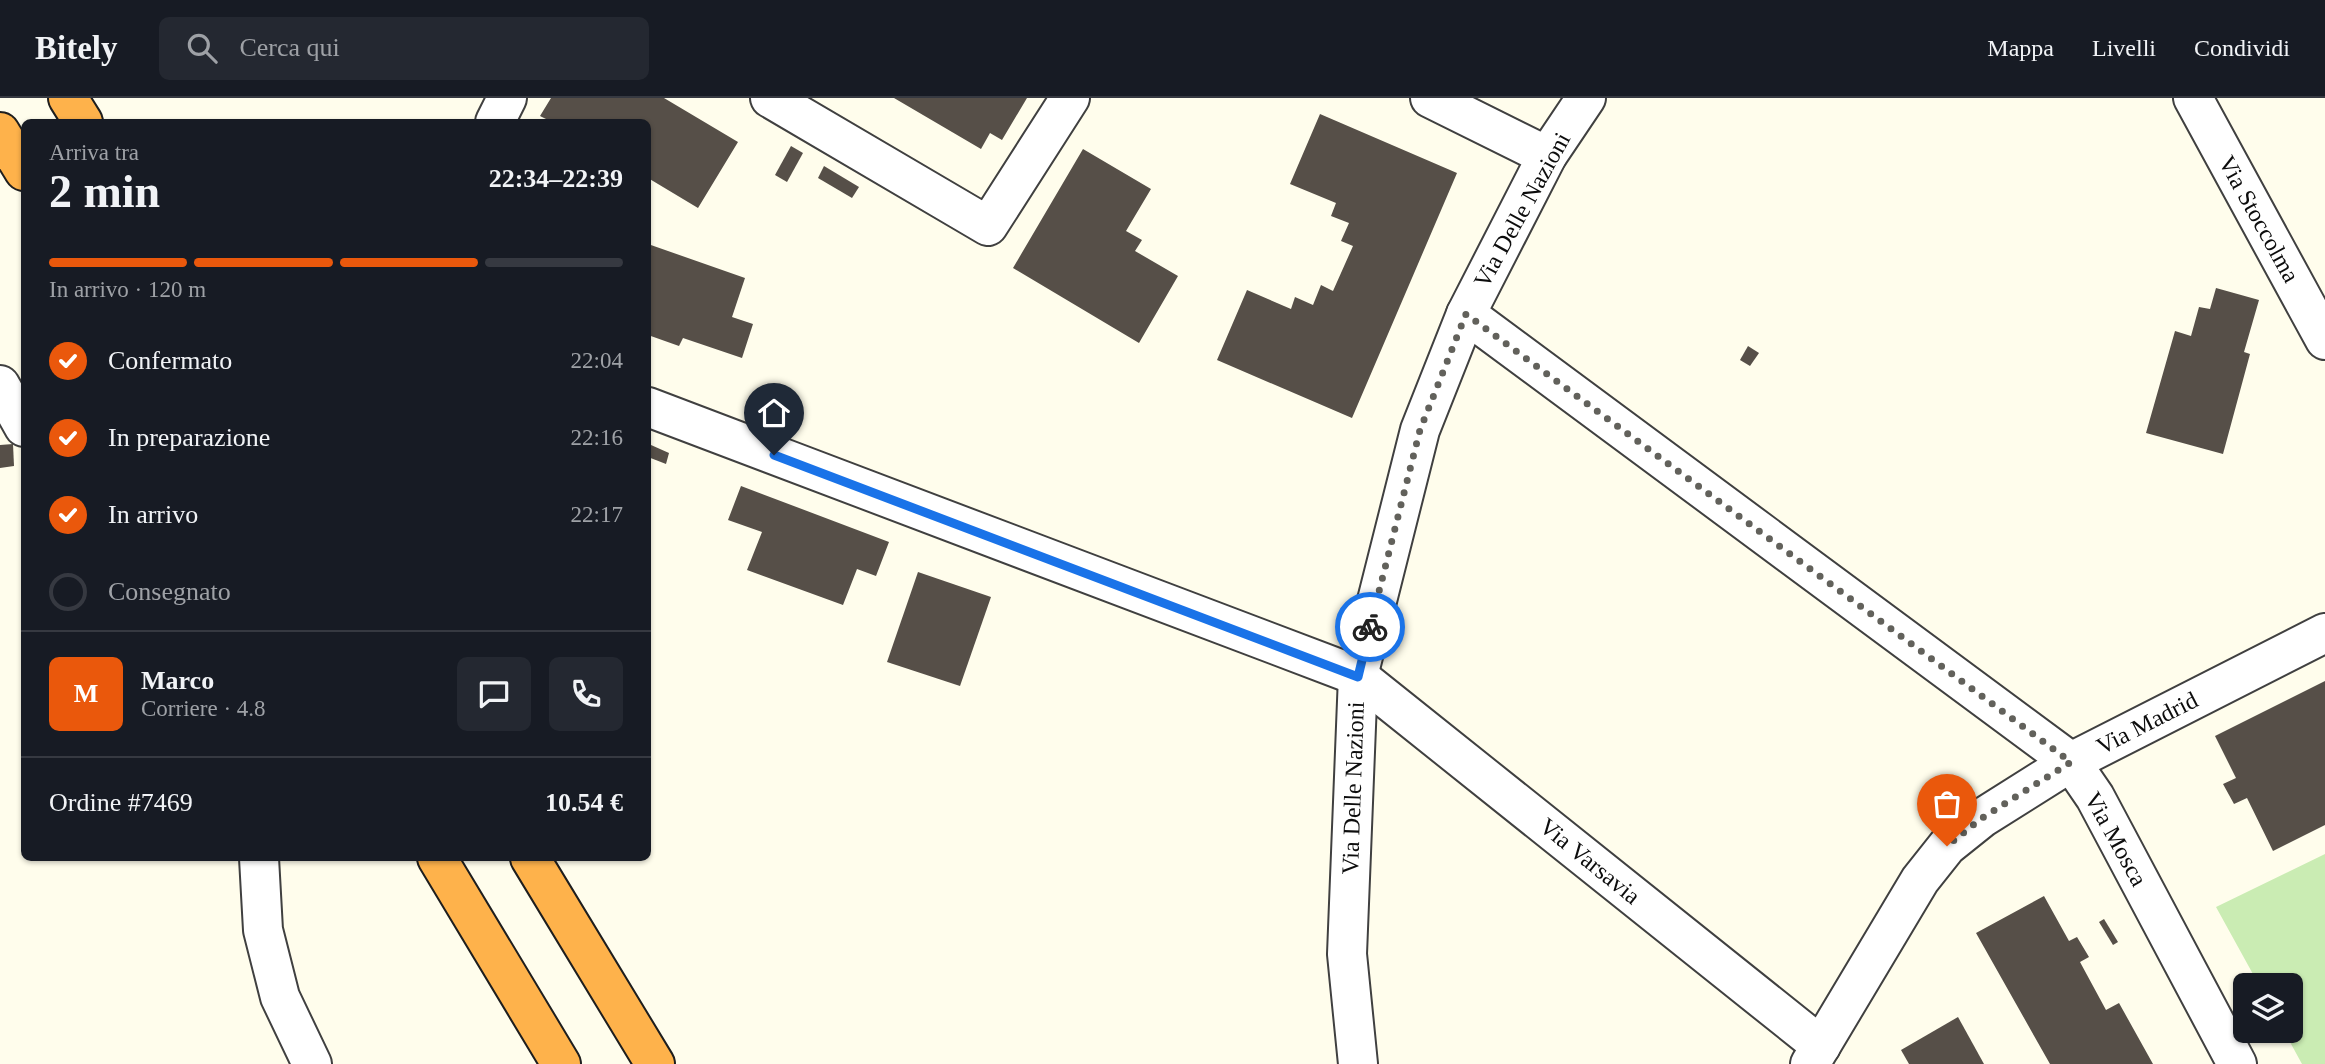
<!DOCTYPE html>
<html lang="it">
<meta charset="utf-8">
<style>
:root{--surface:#171b24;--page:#242831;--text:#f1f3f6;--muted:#9ea1a6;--line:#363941;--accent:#ea580c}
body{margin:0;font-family:"Times New Roman",serif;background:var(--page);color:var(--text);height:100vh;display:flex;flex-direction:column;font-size:26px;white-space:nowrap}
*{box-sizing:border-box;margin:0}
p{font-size:23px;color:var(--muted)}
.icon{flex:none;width:38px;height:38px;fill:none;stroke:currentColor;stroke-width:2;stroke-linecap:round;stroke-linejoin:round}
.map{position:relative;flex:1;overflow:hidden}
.panel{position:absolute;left:21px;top:21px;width:630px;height:742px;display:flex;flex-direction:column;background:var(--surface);border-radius:10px;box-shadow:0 2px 5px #0004}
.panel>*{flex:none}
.controls{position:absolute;left:2233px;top:875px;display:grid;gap:14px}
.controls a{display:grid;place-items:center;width:70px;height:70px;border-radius:10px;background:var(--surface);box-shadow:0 2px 5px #0004;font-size:35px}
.pin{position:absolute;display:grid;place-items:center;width:60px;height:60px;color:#fff;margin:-72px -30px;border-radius:50% 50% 50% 0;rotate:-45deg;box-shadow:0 0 7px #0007}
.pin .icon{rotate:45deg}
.courier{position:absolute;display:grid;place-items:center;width:70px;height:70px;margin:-35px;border:5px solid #1a73e8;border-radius:50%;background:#fff;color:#222;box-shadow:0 2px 9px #0007}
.summary em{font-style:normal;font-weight:600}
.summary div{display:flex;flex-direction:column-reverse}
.summary{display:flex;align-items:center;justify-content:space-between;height:119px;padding:0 28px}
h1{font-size:46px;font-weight:600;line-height:52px}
.bar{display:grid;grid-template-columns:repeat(4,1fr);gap:10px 7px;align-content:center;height:84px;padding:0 28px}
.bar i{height:9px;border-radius:5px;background:var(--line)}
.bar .current{background:var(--accent)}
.bar p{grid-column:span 4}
.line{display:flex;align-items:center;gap:18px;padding:0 28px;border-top:2px solid var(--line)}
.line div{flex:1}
.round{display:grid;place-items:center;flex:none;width:74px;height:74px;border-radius:10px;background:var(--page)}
ol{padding:0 28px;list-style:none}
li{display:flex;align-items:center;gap:21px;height:77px}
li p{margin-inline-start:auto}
li .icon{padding:7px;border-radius:50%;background:var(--accent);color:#fff;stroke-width:4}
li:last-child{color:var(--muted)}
li i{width:38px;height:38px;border:4px solid var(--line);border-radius:50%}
header{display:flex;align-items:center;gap:42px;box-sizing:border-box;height:98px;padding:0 35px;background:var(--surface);border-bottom:2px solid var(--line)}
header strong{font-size:33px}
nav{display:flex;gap:38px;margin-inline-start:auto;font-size:24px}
.search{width:490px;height:63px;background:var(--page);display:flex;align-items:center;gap:18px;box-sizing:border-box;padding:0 24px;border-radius:10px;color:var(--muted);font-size:26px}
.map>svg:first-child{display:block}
</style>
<header>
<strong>Bitely</strong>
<div class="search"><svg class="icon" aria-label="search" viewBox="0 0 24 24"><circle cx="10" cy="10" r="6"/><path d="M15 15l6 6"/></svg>Cerca qui</div>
<nav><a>Mappa</a><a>Livelli</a><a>Condividi</a></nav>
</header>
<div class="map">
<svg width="2325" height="966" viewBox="0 0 2325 966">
<rect width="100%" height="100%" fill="#fffdec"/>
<polygon fill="#caecb3" points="2325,756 2325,966 2302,966 2284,933 2291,933 2291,887 2259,887 2216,809"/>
<g fill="#564f48">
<polygon points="551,0 664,0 738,44 698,110 648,80 648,24 552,24 540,18"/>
<polygon points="894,0 1027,0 1002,42 990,35 981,51"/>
<polygon points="1320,16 1457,75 1352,320 1217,262 1247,192 1291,211 1295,199 1313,207 1321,187 1333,193 1353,148 1341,143 1349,125 1331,118 1336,105 1290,86"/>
<polygon points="791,48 803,55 787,84 775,77"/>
<polygon points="1083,51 1151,91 1126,133 1142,142 1135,153 1178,178 1139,245 1013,170"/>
<polygon points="824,68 859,89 852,100 818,80"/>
<polygon points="648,146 745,180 732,219 753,226 742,260 683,240 679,248 648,237"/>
<polygon points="2216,190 2259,202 2244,254 2250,256 2223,356 2146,335 2175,233 2191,238 2199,209 2210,211"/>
<polygon points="1748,248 1759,255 1750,268 1740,262"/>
<polygon points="13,346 14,368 0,370 0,347"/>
<polygon points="651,347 669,355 666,366 648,359"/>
<polygon points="741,388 889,444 876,478 857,471 843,507 747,472 762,434 728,422"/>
<polygon points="918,474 991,499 960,588 887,564"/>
<polygon points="2325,583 2325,727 2273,753 2247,700 2234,706 2223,686 2236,680 2215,638"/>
<polygon points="2044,798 2069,843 2077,839 2089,859 2080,864 2106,912 2119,905 2153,966 2050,966 1976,835"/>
<polygon points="2104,821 2118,844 2113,847 2099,824"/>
<polygon points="1958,919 1984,966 1909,966 1901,952"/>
</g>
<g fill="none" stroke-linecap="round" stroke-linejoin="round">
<g stroke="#404040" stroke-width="42">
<g id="minor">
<polyline points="770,0 988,128 1070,0"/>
<polyline points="1430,0 1547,58"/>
<polyline points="2193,0 2325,242"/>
<polyline points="495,24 507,0"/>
<polyline points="1466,216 2071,664 2095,699 2237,966"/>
<polyline points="0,287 24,329"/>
<polyline points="648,309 1358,578 1821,948"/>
<polyline points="259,760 263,832 280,899 312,966"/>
<polyline points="1358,966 1347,856 1358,578 1420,332 1466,216 1547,58 1586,0"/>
<polyline points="1810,966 1920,782 1947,748 1982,720 2071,664 2325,535"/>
</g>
</g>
<g stroke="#1e1e1e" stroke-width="42">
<g id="highway">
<polyline points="68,0 83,24"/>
<polyline points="0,34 24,73"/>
<polyline points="437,760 561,966"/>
<polyline points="530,760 655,966"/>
</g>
</g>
<use href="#minor" stroke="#fff" stroke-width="38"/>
<use href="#highway" stroke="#feb24b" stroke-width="38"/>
</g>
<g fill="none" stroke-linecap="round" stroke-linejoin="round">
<polyline stroke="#62615b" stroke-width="7" stroke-dasharray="0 12.6" points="1370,529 1420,332 1466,216 2071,664 1982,720 1947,748"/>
<polyline stroke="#1a73e8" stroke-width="9" points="774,357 1358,579 1370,529"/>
</g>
<g text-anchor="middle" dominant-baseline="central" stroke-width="7" stroke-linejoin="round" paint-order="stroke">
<g font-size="24" fill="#0d0d0d" stroke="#fff">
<text transform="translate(1522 112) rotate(-61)">Via Delle Nazioni</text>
<text transform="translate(2259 121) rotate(61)">Via Stoccolma</text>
<text transform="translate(2147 625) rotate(-27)">Via Madrid</text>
<text transform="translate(1353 690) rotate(-88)">Via Delle Nazioni</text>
<text transform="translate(2116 741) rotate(61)">Via Mosca</text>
<text transform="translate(1590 763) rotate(39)">Via Varsavia</text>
</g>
</g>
</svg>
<div class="controls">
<a><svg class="icon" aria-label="layers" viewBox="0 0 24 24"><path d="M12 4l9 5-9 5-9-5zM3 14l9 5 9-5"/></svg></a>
</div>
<div class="pin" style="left:1947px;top:748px;background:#ea580c"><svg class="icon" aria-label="bag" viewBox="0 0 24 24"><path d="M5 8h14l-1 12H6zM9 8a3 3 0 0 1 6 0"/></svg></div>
<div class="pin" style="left:774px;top:357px;background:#1f2937"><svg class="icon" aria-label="home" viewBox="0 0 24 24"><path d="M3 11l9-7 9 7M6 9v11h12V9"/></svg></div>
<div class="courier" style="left:1370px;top:529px"><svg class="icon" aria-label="bike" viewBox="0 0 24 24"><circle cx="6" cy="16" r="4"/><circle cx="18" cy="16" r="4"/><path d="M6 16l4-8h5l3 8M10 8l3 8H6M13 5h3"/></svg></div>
<section class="panel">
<div class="summary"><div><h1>2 min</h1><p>Arriva tra</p></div><em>22:34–22:39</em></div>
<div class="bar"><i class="current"></i><i class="current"></i><i class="current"></i><i></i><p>In arrivo · 120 m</p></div>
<ol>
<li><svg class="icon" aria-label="check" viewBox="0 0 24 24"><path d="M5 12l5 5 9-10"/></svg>Confermato<p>22:04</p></li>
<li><svg class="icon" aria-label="check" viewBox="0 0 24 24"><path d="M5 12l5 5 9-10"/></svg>In preparazione<p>22:16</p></li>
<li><svg class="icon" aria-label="check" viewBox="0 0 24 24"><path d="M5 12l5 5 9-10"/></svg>In arrivo<p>22:17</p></li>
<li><i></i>Consegnato</li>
</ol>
<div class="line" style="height:126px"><b class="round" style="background:var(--accent);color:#fff">M</b><div><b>Marco</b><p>Corriere · 4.8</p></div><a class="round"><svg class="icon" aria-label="chat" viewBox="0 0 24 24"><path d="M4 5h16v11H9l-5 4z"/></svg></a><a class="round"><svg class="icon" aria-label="phone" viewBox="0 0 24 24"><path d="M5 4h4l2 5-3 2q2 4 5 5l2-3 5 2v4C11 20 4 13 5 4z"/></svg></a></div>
<div class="line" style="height:91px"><div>Ordine #7469</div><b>10.54 €</b></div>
</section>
</div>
